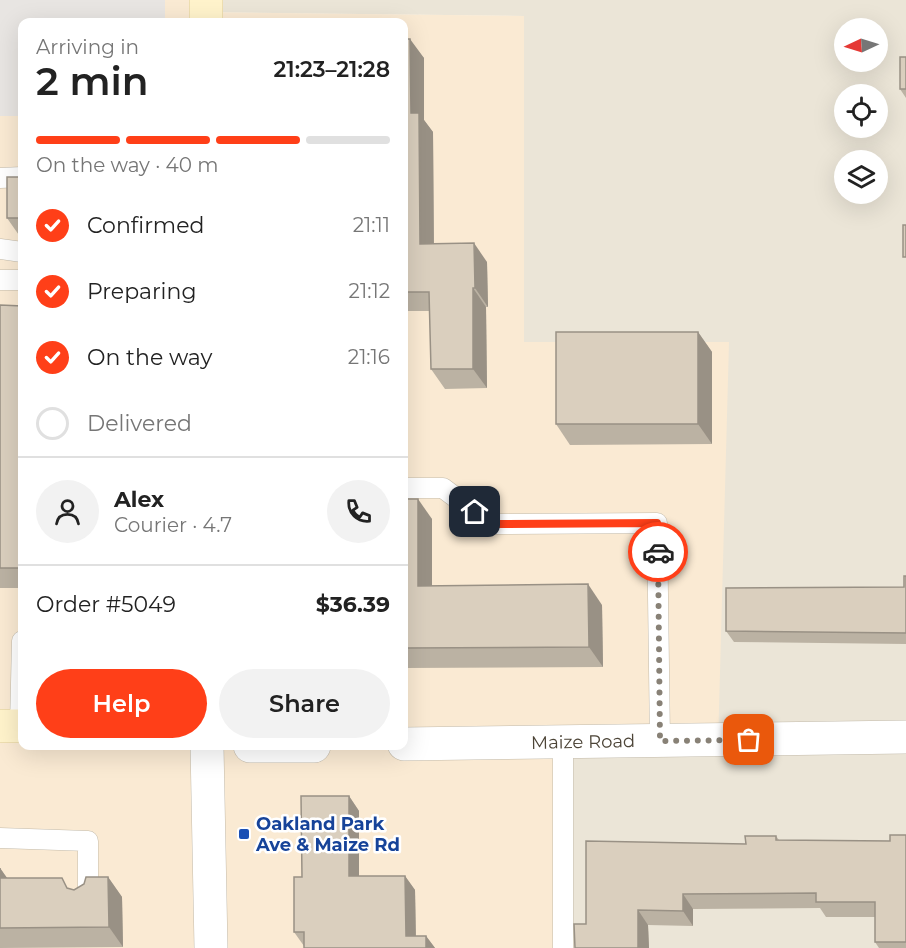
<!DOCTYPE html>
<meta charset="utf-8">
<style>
:root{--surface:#fff;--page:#f2f2f2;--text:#222;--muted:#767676;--line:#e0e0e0;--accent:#ff3f18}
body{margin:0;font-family:Montserrat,sans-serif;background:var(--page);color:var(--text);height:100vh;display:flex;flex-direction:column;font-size:22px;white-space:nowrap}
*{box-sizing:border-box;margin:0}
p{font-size:20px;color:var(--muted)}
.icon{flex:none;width:33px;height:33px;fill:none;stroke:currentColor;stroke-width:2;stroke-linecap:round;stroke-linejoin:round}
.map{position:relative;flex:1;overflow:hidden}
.panel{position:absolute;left:18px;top:18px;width:390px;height:732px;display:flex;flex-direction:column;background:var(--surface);border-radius:12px;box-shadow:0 6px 24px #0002}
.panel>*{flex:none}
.needle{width:39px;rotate:266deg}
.buttons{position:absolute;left:834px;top:18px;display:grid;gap:12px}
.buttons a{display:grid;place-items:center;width:54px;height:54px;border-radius:50%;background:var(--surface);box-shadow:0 6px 24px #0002;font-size:30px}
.pin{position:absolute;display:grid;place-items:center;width:51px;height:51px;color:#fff;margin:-26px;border-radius:12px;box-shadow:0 3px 9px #0006}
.courier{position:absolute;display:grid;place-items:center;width:60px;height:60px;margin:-30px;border:4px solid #ff3f18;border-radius:50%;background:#fff;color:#222;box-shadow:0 2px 8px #0007}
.summary em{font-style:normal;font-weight:600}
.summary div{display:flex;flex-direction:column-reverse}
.summary{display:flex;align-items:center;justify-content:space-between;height:102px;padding:0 18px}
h1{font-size:39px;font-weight:600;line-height:45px}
.bar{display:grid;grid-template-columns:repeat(4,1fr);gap:9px 6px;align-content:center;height:72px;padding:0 18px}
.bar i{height:8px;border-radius:4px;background:var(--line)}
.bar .active{background:var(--accent)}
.bar p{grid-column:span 4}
.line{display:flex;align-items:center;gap:15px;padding:0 18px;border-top:2px solid var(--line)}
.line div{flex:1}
.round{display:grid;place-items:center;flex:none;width:63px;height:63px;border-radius:32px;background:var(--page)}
ol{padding:0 18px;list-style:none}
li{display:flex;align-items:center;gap:18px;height:66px}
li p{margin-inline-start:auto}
li .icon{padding:6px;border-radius:50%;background:var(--accent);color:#fff;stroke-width:4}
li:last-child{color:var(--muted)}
li i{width:33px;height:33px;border:3px solid var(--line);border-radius:50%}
.button{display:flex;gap:12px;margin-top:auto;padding:12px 18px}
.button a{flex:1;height:69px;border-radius:36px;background:var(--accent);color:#fff;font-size:24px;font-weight:600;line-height:69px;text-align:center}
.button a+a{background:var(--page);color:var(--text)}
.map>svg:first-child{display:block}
</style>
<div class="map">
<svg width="906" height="948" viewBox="0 0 906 948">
<rect width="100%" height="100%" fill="#f7f3ea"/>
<path fill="#ebe5d7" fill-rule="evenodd" d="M197 0H906V948H551H562L524 343V16L197 12ZM844 28H878V62H844ZM844 94H878V128H844ZM844 160H878V194H844Z"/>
<path fill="#faead3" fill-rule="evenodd" d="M0 0H197L198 12 524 16V342H729L718 746 567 743 562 948H0ZM22 22H404V746H22Z"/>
<polygon fill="#e8e5e2" points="0,0 165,0 165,22 22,22 22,116 0,116"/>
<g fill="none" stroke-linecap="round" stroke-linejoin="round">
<g stroke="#c3bbab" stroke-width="21">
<g id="lane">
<polyline points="0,178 22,177"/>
<polyline points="0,249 22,252"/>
<polyline points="0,280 22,280"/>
<polyline points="404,488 443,488 491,524 657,523 660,741"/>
<polyline points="20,726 22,641"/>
<polyline points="563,742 563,948"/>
<polyline points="0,838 88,841 88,898"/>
</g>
</g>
<g stroke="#c3bbab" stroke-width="34">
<g id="street">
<polyline points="404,744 906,737"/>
<polyline points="207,746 211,948"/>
<polyline points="250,746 314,746"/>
</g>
</g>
<g stroke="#dcc995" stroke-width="34">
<g id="secondary">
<polyline points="206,0 206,22"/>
<polyline points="0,726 22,726"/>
</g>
</g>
<use href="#lane" stroke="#fff" stroke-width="20"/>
<use href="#street" stroke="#fff" stroke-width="33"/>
<use href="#secondary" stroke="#fff3cb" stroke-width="33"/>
</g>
<g fill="#bbb2a3">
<polygon points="404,39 424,58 424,120 433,132 434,244 487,262 488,307 486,307 487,388 445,389 431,369 430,311 404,311"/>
<polygon points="906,57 906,98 900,89"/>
<polygon points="22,171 22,238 21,238 7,218 21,177"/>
<polygon points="0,305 22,306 22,588 0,588"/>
<polygon points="698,332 712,352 712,444 570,445 556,424"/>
<polygon points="404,499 432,519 432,586 602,605 603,667 404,668"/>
<polygon points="906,576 906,644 734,642 726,631 904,587"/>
<polygon points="349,796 359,811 359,876 405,876 415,890 416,936 426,936 435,948 304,948 304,946 294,932 302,877"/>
<polygon points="906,835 906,948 879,948 875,942 875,917 826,917 820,908 693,909 693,926 648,925 649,948 575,948 746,844 776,836 779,840 890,841"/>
<polygon points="0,868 7,878 74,890 108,877 122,897 123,947 0,948"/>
</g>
<g fill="#999185">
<polygon points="410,39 424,58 424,120 433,132 434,263 420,244 411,113"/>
<polygon points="474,243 487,262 488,307 475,288"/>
<polygon points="473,288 486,307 487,388 473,369"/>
<polygon points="698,332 712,352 712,444 698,424"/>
<polygon points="418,499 432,519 432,606 418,586"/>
<polygon points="588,584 602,605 603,667 589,647"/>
<polygon points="349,796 359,811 359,891 349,876"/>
<polygon points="0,868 14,888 0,878"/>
<polygon points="405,876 415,890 416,948 406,936"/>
<polygon points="108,877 122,897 123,947 109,927"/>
<polygon points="683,894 693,909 693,926 683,911"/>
<polygon points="638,910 648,925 649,948 638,948"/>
<polygon points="426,936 435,948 426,948"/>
</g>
<g fill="#dacfbe" stroke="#999185" stroke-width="1.5">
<polygon points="404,39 410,39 411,113 419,113 420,244 474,243 475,288 473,288 473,369 431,369 429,292 404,292"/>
<rect x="900" y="57" width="6" height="32"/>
<polygon points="22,171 22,221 22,218 7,218 7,177 21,177"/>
<rect x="903" y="225" width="3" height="32"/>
<polygon points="0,305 22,306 22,568 0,568"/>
<rect x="556" y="332" width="142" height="92"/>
<polygon points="404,499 418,499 418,586 588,584 589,647 404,648"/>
<polygon points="904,576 906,576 906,633 726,631 726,588 904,587"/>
<polygon points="301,796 349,796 349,876 405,876 406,936 426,936 426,948 304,948 304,932 294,932 294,877 302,877"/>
<polygon points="890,835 906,835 906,942 875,942 875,902 816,902 816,893 683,894 683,911 638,910 638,948 575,948 574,924 586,924 586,841 746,844 745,836 776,836 776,840 890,841"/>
<polygon points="0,868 0,878 62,878 67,888 74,890 84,884 86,877 108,877 109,927 0,928"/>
</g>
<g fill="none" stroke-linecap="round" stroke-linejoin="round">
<polyline stroke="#888176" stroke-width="6" stroke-dasharray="0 10.8" points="658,552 660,741 749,740"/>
<polyline stroke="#ff3f18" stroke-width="8" points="475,512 491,524 657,523 658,552"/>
</g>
<rect fill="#1a4fb4" stroke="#fff" stroke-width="2" x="238" y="828" width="12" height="12" rx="3"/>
<g text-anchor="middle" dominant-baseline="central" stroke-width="5" stroke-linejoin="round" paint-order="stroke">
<g font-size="18" fill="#4c4437" stroke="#fff">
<text transform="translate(583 742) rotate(-1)">Maize Road</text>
</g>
<g font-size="18" font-weight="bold" fill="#164399" stroke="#fff" text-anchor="start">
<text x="256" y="824">Oakland Park<tspan x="256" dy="21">Ave &amp; Maize Rd</tspan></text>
</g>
</g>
</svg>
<div class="buttons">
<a><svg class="needle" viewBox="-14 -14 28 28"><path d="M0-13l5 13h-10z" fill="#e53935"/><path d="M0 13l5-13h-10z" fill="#767676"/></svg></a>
<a><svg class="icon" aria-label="locate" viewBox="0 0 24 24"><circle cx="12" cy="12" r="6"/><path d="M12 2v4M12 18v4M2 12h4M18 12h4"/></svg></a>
<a><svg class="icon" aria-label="layers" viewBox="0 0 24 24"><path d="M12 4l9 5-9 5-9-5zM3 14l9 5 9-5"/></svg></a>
</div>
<div class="pin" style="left:749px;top:740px;background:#ea580c"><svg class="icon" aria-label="bag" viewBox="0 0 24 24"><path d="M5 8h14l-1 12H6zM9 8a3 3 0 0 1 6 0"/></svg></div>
<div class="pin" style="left:475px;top:512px;background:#1f2937"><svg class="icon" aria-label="home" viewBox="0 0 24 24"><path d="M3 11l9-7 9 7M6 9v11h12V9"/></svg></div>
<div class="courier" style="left:658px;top:552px"><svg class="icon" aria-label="car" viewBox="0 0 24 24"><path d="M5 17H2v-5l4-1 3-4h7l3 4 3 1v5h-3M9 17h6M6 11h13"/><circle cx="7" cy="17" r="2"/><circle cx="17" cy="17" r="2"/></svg></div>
<section class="panel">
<div class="summary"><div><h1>2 min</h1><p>Arriving in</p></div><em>21:23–21:28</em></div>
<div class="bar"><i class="active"></i><i class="active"></i><i class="active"></i><i></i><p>On the way · 40 m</p></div>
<ol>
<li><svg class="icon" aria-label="check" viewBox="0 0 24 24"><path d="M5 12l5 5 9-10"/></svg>Confirmed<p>21:11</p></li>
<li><svg class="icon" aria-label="check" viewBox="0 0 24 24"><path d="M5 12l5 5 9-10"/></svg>Preparing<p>21:12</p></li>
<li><svg class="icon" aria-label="check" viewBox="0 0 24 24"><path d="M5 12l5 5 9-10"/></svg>On the way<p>21:16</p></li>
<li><i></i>Delivered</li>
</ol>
<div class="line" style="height:108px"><a class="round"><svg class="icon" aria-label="person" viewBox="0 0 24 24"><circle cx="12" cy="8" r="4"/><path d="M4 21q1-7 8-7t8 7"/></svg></a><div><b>Alex</b><p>Courier · 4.7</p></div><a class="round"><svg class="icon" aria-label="phone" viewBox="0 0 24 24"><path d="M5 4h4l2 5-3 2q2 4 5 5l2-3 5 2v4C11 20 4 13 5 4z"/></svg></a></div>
<div class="line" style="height:78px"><div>Order #5049</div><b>$36.39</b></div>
<div class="button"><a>Help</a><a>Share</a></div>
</section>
</div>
